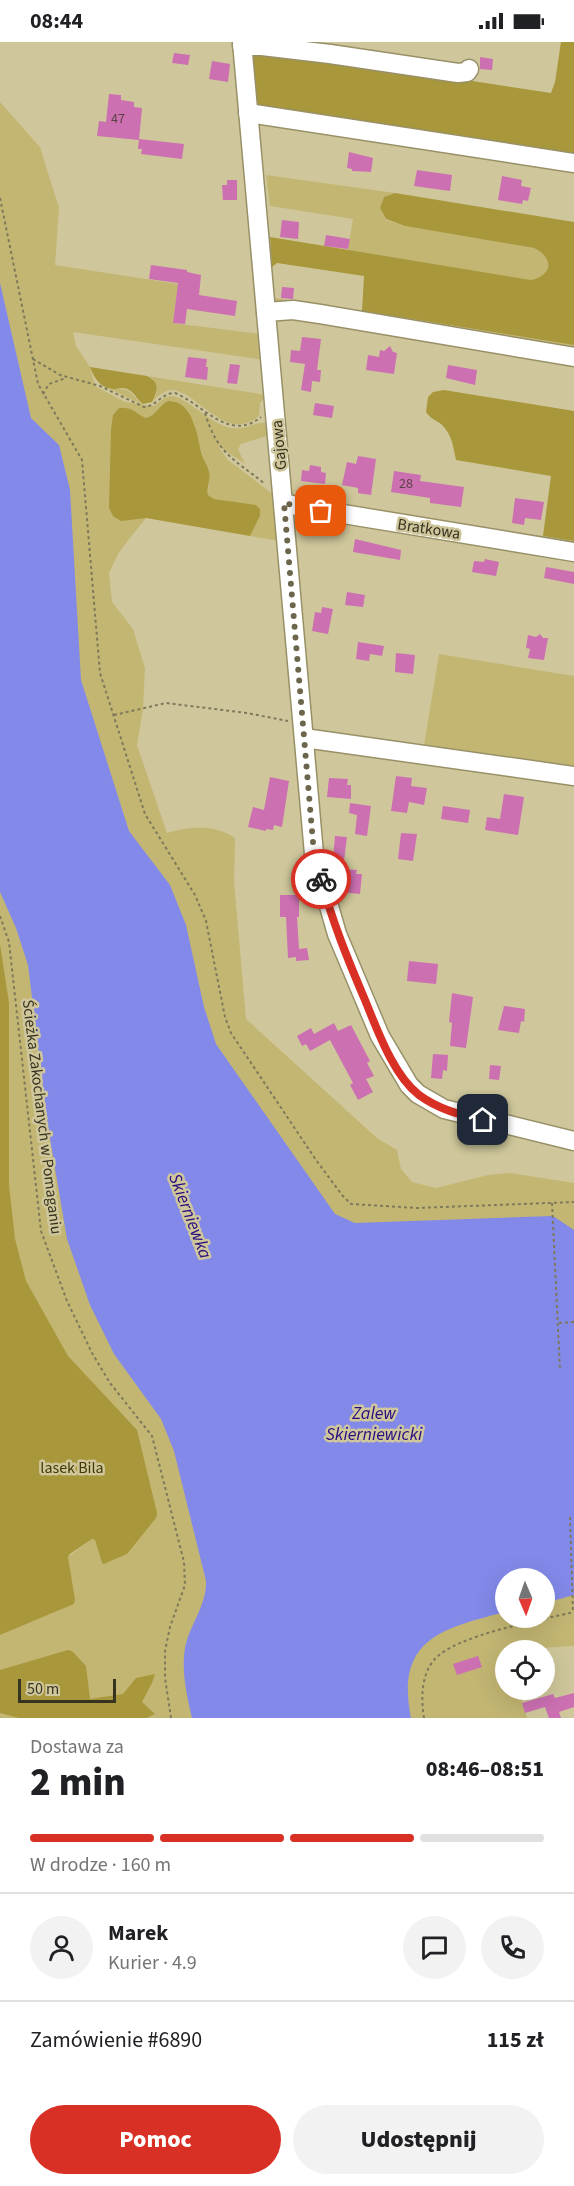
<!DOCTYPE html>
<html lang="pl">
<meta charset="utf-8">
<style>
:root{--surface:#fff;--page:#f2f2f2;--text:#202124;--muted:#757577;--line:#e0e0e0;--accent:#d93025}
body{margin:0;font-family:"Source Sans 3",sans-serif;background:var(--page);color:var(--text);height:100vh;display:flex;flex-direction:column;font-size:22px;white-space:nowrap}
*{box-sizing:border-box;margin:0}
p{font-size:20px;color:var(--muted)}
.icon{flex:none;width:33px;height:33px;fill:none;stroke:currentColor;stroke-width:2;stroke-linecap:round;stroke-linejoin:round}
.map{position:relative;height:1676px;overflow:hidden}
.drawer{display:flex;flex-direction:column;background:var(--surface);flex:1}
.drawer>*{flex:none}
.needle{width:39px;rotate:178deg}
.tools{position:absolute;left:495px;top:1526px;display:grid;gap:12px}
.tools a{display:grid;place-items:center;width:60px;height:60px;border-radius:50%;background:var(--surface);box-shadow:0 6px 24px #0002;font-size:30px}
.scale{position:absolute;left:18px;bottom:15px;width:98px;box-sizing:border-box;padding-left:6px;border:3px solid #363321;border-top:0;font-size:16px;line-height:21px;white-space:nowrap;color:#363321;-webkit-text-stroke:4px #cfc79b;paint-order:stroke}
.pin{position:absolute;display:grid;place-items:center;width:51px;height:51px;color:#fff;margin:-26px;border-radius:12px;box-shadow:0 3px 9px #0006}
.courier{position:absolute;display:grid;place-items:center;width:60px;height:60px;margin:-30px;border:4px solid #d93025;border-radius:50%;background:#fff;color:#222;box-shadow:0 2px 8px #0007}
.headline em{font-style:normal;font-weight:800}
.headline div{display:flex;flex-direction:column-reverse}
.headline{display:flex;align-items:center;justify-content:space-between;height:102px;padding:0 30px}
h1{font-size:39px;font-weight:800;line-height:45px}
.bar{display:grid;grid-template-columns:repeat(4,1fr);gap:9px 6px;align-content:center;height:72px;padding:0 30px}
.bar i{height:8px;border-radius:4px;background:var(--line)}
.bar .current{background:var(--accent)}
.bar p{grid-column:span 4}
.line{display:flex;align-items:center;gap:15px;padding:0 30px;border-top:2px solid var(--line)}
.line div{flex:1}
.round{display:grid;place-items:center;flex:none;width:63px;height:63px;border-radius:32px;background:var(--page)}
.cta{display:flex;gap:12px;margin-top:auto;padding:12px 30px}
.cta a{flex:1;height:69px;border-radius:36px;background:var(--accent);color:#fff;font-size:24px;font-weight:800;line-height:69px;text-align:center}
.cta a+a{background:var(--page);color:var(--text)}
.status{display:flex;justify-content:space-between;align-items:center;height:42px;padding:0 30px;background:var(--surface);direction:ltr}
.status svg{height:16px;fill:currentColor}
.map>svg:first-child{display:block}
</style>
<div class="status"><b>08:44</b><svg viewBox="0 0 49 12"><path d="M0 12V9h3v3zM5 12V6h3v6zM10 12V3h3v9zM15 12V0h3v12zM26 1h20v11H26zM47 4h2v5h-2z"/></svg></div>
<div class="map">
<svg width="574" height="1676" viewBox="0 0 574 1676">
<rect width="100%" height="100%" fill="#cfc79b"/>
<g fill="#c3b673" fill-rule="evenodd">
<path d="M0 60 40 105 59 166 55 223 178 242 173 281 261 292 264 318 73 290 76 304 90 325 95 344 125 360 141 362 110 347C135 347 126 348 143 363L154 364 166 355 174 354C194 361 209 381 231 386 246 389 257 377 272 382L273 392 241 402 238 407 245 422 218 404 228 418 274 453 280 499 250 494 260 474 256 464 214 457 208 453 209 430 204 418 193 378 175 447 146 476 119 510 109 531 112 560 133 587 145 626 143 667 137 703 167 791C192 784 213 782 235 796L234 839 246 977 377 1096 397 1108 401 1127 412 1140 436 1146 488 1133 510 1131 574 1141V1604L540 1606 538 1600 506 1608V1647H518L527 1676H0V1593L74 1562 68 1515 92 1497 95 1498 102 1521 104 1522 127 1512 41 1302 3 1235 0 924ZM506 1536H544V1575H506Z"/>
<path d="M266 133 395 151 384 155 380 166 386 178 405 184 534 206C554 216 553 233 531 238L348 208 353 177 270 164Z"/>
<polygon points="275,256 574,303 574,311 276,262"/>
<path d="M147 334 267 353 260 361 259 374C226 402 199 351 173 348 164 348 158 354 152 360L157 351 153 337Z"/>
<polygon points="439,612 574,634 574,727 424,703"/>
</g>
<g fill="#a8973b">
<polygon points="561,0 574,0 574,114 256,65 251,12 268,8 551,51 555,40"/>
<path d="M395 151 574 180V303L362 269 364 234 277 221 272 225 270 195 531 238C553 233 554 216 534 206L405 184 386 177 380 166 384 155Z"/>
<path d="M90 325 147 334C160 340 158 349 152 360L143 362C137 358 135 351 129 348 124 345 120 347 114 347 101 347 94 336 90 325Z"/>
<path d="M444 348 574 369V499L543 494 551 434 456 418C453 404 452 392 441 382 435 378 430 376 426 370L428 355 433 350Z"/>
<path d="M168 359C194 359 197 394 202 413 204 419 208 424 209 430 211 438 206 445 208 453L214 457 256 463 260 467V474L250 494 146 476 121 479 113 474 109 466 111 388 113 373 119 366C135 365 134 371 146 376 157 373 159 363 168 359Z"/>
<polygon points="0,902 9,961 9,1143 15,1197 26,1239 68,1314 137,1388 157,1471 156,1476 127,1512 104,1522 102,1521 95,1498 92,1497 70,1512 68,1515 75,1558 74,1562 0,1593"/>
<polygon points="68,1608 72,1609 86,1624 90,1657 123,1652 136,1636 155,1632 152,1641 142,1660 155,1672 147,1676 19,1676 0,1671 0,1628"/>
</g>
<path fill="#8289e9" d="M0 241 31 376 59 403 70 448 81 638 129 789 170 843 186 883 204 965 216 1002 335 1172 355 1181 553 1174 574 1188V1553L545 1561 544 1536H506L505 1570C443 1586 395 1597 411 1676H192C187 1654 181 1629 185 1606 190 1582 207 1563 206 1539L174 1409 161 1377 114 1312 90 1263 67 1197 48 1085 28 923 16 886 0 850Z"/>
<g fill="#cc70b2">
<polygon points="174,11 190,13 188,23 172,21"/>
<polygon points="480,15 493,17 492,28 480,27"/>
<polygon points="212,19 230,22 228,40 209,37"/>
<polygon points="109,52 121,53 121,58 134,60 134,65 142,66 139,98 97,94 99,79 106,80"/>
<polygon points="139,97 184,102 182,117 141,112 142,107 138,107"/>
<polygon points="349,110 373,116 371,130 352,129 352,127 347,126"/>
<polygon points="417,128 452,133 450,149 414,144"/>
<polygon points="502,134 522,138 521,144 531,146 528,159 523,158 522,162 498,158"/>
<polygon points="227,138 237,138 237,158 223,158 222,143 227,143"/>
<polygon points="282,178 299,180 298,197 280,195"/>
<polygon points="326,193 350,197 348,207 324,204"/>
<polygon points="151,223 187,228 187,230 201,233 199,253 237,259 235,274 187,267 185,282 173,281 178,241 149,237"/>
<polygon points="282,245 294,246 293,257 281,256"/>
<polygon points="302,295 321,297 317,328 321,328 320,340 312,339 311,350 301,348 305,322 290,320 291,308 300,309"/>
<polygon points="390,304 393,310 397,311 394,332 366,328 368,313 379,315 380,308 384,309"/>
<polygon points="188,315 207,317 206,325 208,325 207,338 185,335"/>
<polygon points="230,322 240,323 237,342 227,341"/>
<polygon points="448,323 477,328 475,343 446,336"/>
<polygon points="315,361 334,364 332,376 313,373"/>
<polygon points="358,414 376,417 371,453 358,451 358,446 342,443 347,420 356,422"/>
<polygon points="310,423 321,425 321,430 326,431 325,442 301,439 302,428 309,429"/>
<polygon points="394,429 421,433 420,439 464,445 461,465 430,461 430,456 391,450"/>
<polygon points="515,456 544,460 541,478 525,476 524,483 512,481"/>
<polygon points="355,497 401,508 400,518 353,510"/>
<polygon points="485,517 499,520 496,534 472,530 474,519 484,520"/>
<polygon points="546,525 574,530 574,542 544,536"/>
<polygon points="347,550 365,553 363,565 345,563"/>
<polygon points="322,565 333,567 328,592 312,589 315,570 321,571"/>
<polygon points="540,592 543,596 548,596 544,618 528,616 530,607 526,606 528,593 536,595"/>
<polygon points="358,600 384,604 382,614 370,612 369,619 356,617"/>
<polygon points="396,611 415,613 413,632 395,630"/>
<polygon points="396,734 412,736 411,744 427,746 424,763 409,760 407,771 391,769"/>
<polygon points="270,735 289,739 282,785 274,783 273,788 266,787 266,789 248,785 253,765 264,768"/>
<polygon points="329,736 348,737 347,743 351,743 351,757 327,755"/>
<polygon points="504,752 524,755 518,793 485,788 487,775 500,777"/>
<polygon points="350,761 371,764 367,794 355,792 357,773 349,771"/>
<polygon points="443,764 470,768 468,781 441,777"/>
<polygon points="401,791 417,792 413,819 398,817"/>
<polygon points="335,794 347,795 344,819 333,817"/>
<polygon points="343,827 357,828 356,832 362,832 360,852 341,850"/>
<polygon points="280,853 299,853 299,875 297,875 299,907 307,906 309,918 296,919 296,915 288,916 286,875 280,875"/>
<polygon points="409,919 438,922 436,942 407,939"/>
<polygon points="452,951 473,955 466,1006 450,1004 452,981 449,980"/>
<polygon points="504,964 525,967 524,980 521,979 519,991 498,988"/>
<polygon points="334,981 338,989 351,983 370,1019 367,1021 374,1034 366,1037 373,1050 358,1058 350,1043 353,1041 330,998 310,1009 306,1002 302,1004 297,994 311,986 314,992"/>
<polygon points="433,1012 448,1013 447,1029 443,1028 442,1037 431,1036"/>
<polygon points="490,1023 501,1024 499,1038 489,1037"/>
<polygon points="478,1614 482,1625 457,1633 453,1622"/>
<polygon points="574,1651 574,1665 559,1670 561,1676 549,1676 545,1665 525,1671 522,1661 553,1652 555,1656"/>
</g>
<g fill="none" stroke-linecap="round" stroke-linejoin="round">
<g stroke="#989067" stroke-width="21">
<g id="minor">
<polyline points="242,0 314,812 337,892 380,994 409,1043 418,1052 444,1067 574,1099"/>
<polyline points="242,4 262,4 330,12 458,31 467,30 469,27"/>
<polyline points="248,71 574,121"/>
<polyline points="266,270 293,268 320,272 574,315"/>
<polyline points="284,461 301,465 574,510"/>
<polyline points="304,696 574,734"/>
</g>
</g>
<g stroke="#7e795a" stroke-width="2" stroke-dasharray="3 3" stroke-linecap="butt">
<polyline points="0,156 38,342 82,418 100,631 145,772 195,853 206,879 225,975 231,991 316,1118 342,1153 351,1162 417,1166 574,1160"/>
<path d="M33 317 60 333 100 344 144 365C157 364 161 351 175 351 203 362 229 401 261 375"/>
<polyline points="43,352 49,342 66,336"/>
<path d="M205 371C218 413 233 416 265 442"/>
<polyline points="114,673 166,661 247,671 288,679"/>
<polyline points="0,874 9,900 41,1189 67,1259 92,1311 110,1341 152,1394 184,1520 185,1543 170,1585 165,1609 165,1636 171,1676"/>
<polyline points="552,1161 560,1328"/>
<polyline points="559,1281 574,1280"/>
<polyline points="570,1475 573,1570"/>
<path d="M424 1676C421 1657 421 1633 434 1618 455 1593 541 1578 574 1570"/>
</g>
<use href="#minor" stroke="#fff" stroke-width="18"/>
</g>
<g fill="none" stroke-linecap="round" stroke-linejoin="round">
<polyline stroke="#6c674c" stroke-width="6" stroke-dasharray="0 10.8" points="321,469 284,461 314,812 321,837"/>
<path stroke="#d93025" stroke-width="8" d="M321 837C332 879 348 918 365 958 377 987 393 1033 419 1053 438 1067 460 1073 483 1078"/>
</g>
<g text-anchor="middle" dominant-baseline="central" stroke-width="5" stroke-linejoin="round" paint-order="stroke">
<g font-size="14" fill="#5c4245">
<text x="118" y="77">47</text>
<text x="406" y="442">28</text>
</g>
<g font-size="16" fill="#363321" stroke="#cfc79b">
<text transform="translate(279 403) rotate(-95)">Gajowa</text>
<text transform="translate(429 487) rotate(9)">Bratkowa</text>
<text transform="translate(42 1075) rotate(83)">Ścieżka Zakochanych w Pomaganiu</text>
</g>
<g font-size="16" fill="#423903" stroke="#cfc79b">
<text x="72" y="1426">lasek Bila</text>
</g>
<g font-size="18" font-style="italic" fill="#250b80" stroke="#cfc79b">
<text transform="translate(190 1174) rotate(69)">Skierniewka</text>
<text x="374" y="1371">Zalew<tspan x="374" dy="21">Skierniewicki</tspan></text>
</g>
</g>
</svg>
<div class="tools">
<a><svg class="needle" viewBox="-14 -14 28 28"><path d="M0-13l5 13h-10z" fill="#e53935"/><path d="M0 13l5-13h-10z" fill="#757577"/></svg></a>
<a><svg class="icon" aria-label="locate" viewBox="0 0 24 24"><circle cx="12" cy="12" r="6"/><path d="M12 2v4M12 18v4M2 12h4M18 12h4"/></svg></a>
</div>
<div class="scale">50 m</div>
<div class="pin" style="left:321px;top:469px;background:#ea580c"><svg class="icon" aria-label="bag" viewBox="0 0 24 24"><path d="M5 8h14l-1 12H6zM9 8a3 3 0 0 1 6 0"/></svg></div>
<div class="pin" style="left:483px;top:1078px;background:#1f2937"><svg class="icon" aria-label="home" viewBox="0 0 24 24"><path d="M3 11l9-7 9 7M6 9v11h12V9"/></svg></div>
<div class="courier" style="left:321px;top:837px"><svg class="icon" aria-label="bike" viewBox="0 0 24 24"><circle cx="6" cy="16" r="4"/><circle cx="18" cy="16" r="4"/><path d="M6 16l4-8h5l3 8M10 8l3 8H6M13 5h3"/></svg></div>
</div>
<section class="drawer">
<div class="headline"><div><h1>2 min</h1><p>Dostawa za</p></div><em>08:46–08:51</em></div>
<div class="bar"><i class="current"></i><i class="current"></i><i class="current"></i><i></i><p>W drodze · 160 m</p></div>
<div class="line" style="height:108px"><a class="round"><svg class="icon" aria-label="person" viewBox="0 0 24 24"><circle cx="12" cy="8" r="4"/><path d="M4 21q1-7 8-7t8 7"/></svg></a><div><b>Marek</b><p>Kurier · 4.9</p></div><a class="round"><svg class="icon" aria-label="chat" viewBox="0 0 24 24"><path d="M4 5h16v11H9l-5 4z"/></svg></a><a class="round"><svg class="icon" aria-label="phone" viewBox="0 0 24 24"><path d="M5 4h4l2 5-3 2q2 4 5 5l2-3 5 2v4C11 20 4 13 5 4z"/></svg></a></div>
<div class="line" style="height:78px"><div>Zamówienie #6890</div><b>115 zł</b></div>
<div class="cta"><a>Pomoc</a><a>Udostępnij</a></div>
</section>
